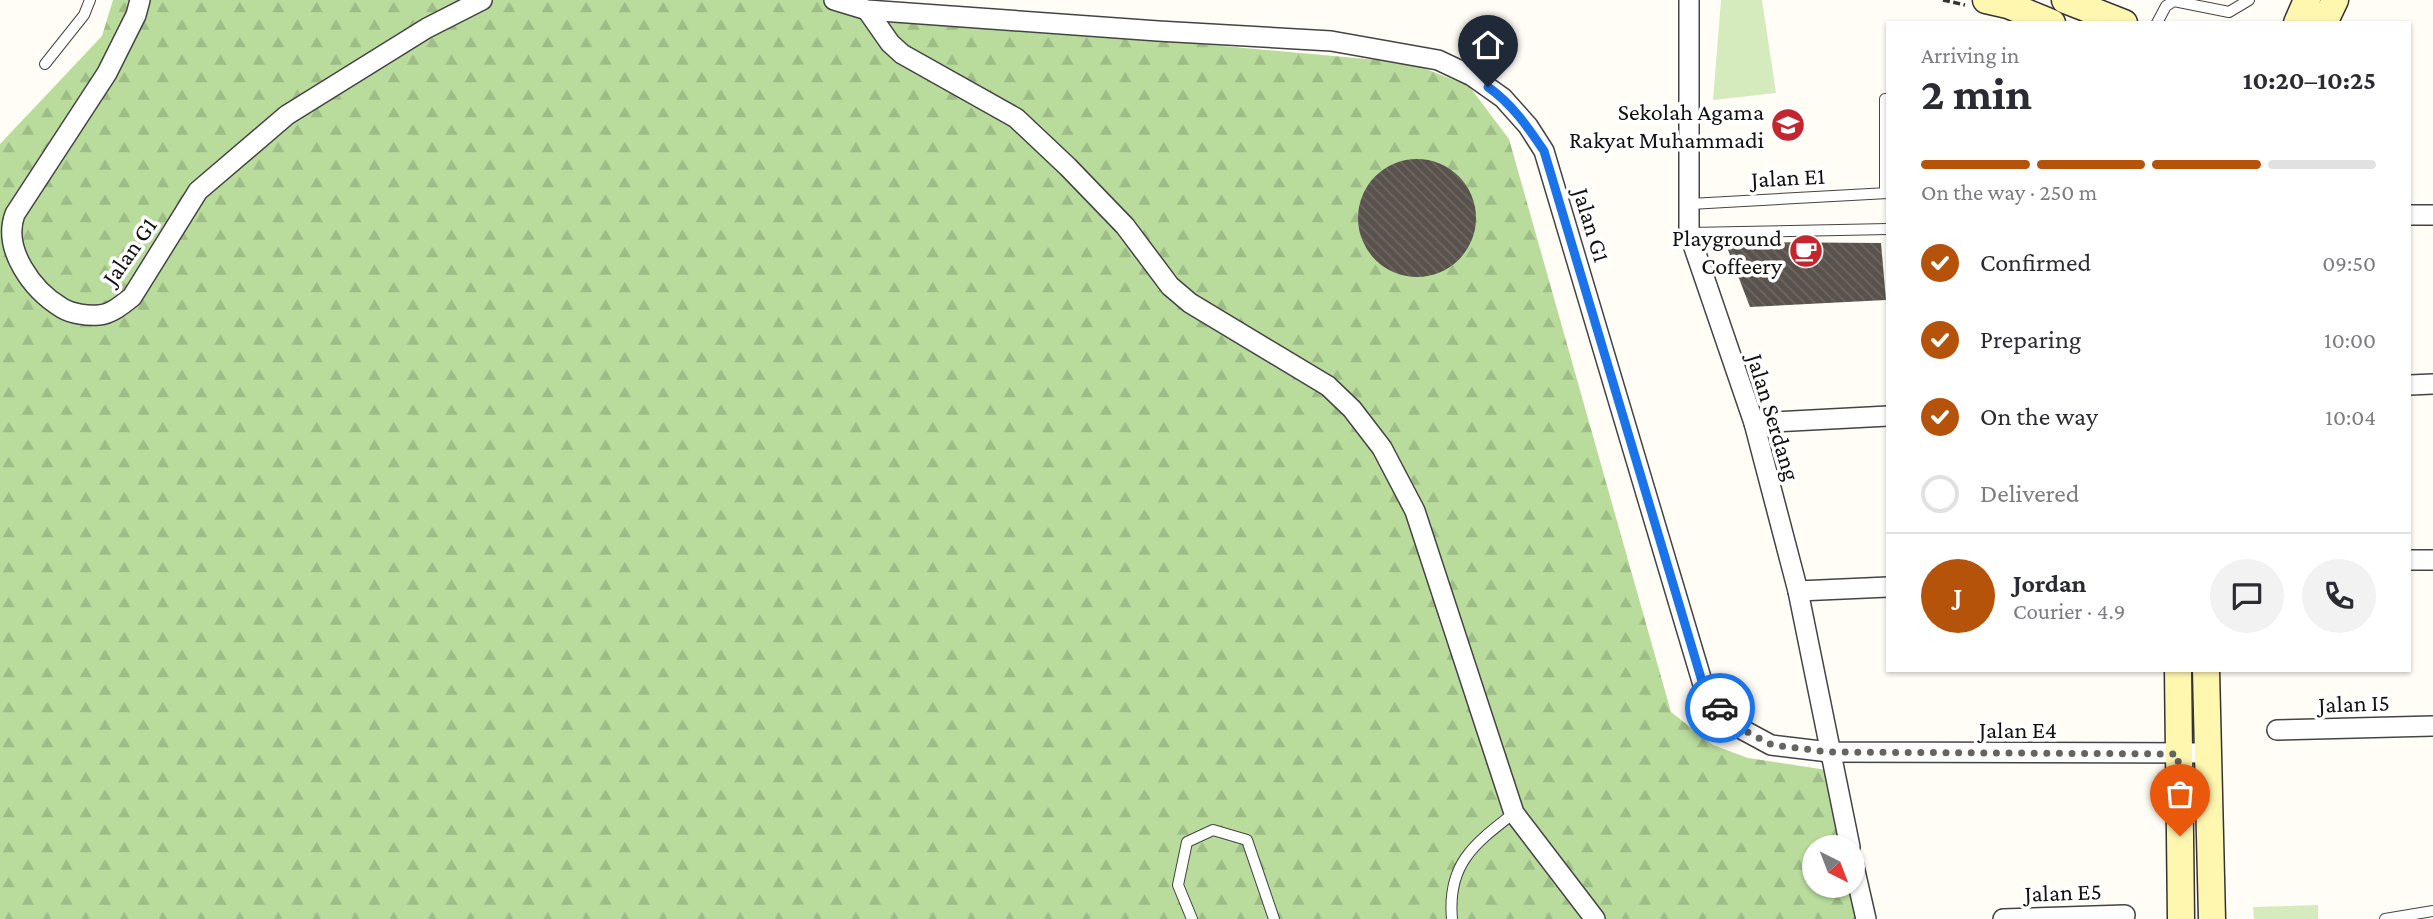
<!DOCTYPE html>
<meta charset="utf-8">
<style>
:root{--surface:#fff;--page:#f2f2f3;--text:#2b2b33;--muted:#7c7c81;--line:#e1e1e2;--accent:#b45309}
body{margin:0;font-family:"Crimson Pro",serif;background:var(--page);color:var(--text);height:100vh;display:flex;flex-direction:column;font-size:26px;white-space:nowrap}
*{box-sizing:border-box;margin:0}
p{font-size:23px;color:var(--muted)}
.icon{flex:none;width:38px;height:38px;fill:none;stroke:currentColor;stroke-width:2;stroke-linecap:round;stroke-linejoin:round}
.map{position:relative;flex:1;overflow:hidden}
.sheet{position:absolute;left:1886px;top:21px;width:525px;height:651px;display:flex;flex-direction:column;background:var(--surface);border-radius:0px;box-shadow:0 2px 5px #0004}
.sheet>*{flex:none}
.needle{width:46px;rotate:138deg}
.tools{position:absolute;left:1802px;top:835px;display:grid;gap:14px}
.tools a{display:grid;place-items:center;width:63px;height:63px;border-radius:50%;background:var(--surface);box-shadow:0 2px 5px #0004;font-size:35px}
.pin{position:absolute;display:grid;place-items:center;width:60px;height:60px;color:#fff;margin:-72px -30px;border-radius:50% 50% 50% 0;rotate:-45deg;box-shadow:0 0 7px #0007}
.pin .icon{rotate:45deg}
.courier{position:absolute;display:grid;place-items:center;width:70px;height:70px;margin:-35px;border:5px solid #1a73e8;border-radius:50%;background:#fff;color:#222;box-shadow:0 2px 9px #0007}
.summary em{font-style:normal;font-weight:700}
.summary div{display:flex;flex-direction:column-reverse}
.summary{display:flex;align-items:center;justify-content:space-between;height:119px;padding:0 35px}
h1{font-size:46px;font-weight:700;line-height:52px}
.bar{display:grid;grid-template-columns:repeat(4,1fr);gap:10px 7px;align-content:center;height:84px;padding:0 35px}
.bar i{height:9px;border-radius:5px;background:var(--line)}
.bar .active{background:var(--accent)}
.bar p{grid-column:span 4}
.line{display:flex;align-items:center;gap:18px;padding:0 35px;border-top:2px solid var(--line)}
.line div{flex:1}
.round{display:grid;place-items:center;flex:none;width:74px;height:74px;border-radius:37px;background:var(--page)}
ol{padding:0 35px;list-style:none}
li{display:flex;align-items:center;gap:21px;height:77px}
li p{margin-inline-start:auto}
li .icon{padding:7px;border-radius:50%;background:var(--accent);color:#fff;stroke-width:4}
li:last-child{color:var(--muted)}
li i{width:38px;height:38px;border:4px solid var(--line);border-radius:50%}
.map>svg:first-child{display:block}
</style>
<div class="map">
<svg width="2433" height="919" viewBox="0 0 2433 919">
<defs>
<pattern id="forest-firs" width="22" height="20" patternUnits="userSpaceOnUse" patternTransform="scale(1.75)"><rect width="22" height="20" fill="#b9dc9c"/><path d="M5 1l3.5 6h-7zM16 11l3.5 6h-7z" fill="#9ebc85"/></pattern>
<pattern id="building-back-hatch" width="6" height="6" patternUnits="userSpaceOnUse" patternTransform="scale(1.75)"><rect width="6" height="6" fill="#5a524d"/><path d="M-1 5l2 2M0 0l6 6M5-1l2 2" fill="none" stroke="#6d6662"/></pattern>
</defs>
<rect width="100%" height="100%" fill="#fffdf5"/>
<polygon fill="url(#forest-firs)" points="113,0 860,0 1146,39 1411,63 1469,86 1509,139 1671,712 1713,745 1748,758 1827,770 1848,847 1815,847 1815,886 1853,886 1867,919 0,919 0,144 102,36"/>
<g fill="#d5ebbd">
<polygon points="1721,0 1762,0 1776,93 1713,100"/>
<polygon points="2318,905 2318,919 2254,919 2253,907"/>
</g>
<g fill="url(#building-back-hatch)">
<circle cx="1417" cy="218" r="59"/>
<polygon points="1725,242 1881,243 1886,300 1750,307"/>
</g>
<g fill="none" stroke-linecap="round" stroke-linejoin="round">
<g stroke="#444" stroke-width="12">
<g id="lane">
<polyline points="2157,23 2166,6 2174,1 2229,12 2249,0"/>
<polyline points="45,64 84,15 90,0"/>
<polyline points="1885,193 1885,99 1888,99"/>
<polyline points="1690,204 1888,193"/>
<polyline points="1689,233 1888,229"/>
<polyline points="1192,919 1178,885 1187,842 1213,830 1247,840 1274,919"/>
<path d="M1452 919C1447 864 1474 844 1514 813"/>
<polyline points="2385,919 2433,911"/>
</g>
</g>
<g stroke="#444" stroke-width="22">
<g id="street">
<path d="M140 0 136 15 107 73 15 214C2 249 32 290 62 308 72 314 88 316 99 315 111 314 122 305 132 297L198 191 287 115 427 28 482 0"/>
<polyline points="834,0 867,10 1158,31 1331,41 1438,60 1472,76 1503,98 1528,126 1544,151 1704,688 1734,725 1771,745 1829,752 2207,753"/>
<polyline points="1689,0 1689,233 1754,423 1798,591 1850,847"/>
<polyline points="867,10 890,43 902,54 1016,118 1068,167 1125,226 1170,286 1190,303 1328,386 1352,409 1382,448 1415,511 1514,813 1595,919"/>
<polyline points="2410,215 2433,215"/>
<polyline points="2410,385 2433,384"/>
<polyline points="1754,423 1888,416"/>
<polyline points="2410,560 2433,560"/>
<polyline points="1798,591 1888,587"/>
<polyline points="2277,730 2433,726"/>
<polyline points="1853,862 1866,919"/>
<polyline points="2003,919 2125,915"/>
</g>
</g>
<g stroke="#333" stroke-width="29">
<g id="secondary">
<polyline points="1986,0 2008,5 2052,23"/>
<polyline points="2065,0 2124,23"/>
<polyline points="2297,23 2307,0"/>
<polyline points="2324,23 2335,0"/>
<polyline points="2178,670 2181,919"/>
<polyline points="2206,670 2212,919"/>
</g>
</g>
<polyline stroke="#333" stroke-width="3.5" stroke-dasharray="7 3.5" stroke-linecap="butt" points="1943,0 1965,5"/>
<use href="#lane" stroke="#fff" stroke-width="10"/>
<use href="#street" stroke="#fff" stroke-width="19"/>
<use href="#secondary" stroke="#fff6b0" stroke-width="26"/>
</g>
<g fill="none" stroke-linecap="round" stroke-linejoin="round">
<polyline stroke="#646461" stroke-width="7" stroke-dasharray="0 12.6" points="1720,708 1734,725 1772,745 1829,752 2178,754 2180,836"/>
<path stroke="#1a73e8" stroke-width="9" d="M1488 87C1512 104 1528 127 1544 151L1704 688 1720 708"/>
</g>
<defs>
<g id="school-disc" transform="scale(1.75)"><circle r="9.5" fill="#c4262e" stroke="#fff"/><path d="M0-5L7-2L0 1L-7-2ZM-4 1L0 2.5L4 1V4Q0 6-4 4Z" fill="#fff"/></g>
<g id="cafe-disc" transform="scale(1.75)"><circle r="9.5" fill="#c4262e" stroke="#fff"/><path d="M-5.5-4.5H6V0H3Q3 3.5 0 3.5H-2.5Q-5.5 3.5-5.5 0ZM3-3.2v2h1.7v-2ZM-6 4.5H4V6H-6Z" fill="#fff"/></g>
</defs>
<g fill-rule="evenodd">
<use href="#school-disc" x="1788" y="125"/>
<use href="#cafe-disc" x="1806" y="251"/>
</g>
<g text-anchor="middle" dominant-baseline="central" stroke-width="7" stroke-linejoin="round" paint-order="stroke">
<g font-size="24" fill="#111" stroke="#fff" text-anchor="end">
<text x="1764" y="111">Sekolah Agama<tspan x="1764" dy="28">Rakyat Muhammadi</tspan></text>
<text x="1782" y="237">Playground<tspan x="1782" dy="28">Coffeery</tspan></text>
</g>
<g font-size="24" fill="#111" stroke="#fff">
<text transform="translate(1788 177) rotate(-3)">Jalan E1</text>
<text transform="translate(1592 225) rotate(73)">Jalan G1</text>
<text transform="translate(129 251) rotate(-55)">Jalan G1</text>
<text transform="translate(1774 417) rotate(73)">Jalan Serdang</text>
<text transform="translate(2354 703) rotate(-2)">Jalan I5</text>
<text x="2018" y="729">Jalan E4</text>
<text transform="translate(2063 892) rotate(-2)">Jalan E5</text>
</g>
</g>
</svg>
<div class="tools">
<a><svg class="needle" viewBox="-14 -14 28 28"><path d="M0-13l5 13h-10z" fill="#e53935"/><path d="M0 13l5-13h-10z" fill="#7c7c81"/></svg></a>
</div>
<div class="pin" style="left:2180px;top:836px;background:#ea580c"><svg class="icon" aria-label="bag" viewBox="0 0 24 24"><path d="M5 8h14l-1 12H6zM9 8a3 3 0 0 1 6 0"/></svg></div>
<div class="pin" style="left:1488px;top:87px;background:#1f2937"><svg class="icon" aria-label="home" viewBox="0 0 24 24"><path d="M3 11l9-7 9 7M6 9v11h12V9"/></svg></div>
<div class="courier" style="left:1720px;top:708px"><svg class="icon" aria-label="car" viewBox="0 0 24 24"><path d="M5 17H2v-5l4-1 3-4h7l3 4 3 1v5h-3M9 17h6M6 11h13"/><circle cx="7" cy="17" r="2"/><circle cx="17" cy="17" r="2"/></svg></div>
<section class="sheet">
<div class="summary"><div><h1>2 min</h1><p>Arriving in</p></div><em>10:20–10:25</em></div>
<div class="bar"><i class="active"></i><i class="active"></i><i class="active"></i><i></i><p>On the way · 250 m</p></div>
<ol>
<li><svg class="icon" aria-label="check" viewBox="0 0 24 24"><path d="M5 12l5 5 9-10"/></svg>Confirmed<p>09:50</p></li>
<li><svg class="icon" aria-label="check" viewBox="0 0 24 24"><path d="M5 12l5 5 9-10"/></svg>Preparing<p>10:00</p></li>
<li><svg class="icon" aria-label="check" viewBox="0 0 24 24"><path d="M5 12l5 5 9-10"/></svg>On the way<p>10:04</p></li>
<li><i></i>Delivered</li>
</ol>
<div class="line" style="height:126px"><b class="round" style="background:var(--accent);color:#fff">J</b><div><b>Jordan</b><p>Courier · 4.9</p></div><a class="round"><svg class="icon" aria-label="chat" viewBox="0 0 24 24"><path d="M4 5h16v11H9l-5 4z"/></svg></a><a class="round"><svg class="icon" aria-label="phone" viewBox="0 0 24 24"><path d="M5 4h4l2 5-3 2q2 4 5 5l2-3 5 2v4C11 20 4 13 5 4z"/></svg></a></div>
</section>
</div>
